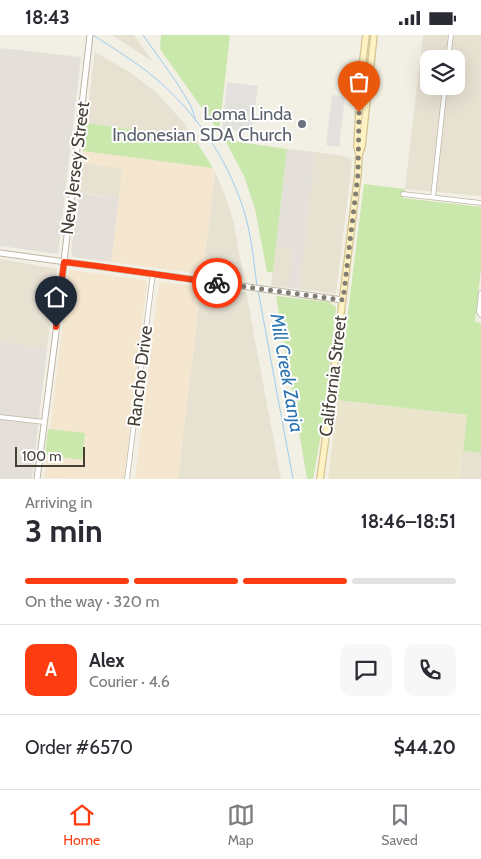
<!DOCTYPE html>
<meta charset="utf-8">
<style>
:root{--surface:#fff;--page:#f7f7f7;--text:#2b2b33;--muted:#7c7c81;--line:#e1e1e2;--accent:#fd3d11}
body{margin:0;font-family:Cabin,sans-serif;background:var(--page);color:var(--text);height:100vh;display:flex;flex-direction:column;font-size:19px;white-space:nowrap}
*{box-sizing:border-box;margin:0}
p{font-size:16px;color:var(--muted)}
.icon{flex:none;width:28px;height:28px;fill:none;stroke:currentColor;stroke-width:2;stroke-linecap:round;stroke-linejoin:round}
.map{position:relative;height:444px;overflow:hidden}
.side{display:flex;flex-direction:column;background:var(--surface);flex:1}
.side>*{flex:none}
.buttons{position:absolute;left:420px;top:15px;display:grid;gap:10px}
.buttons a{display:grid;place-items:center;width:45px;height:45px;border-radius:10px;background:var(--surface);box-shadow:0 5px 20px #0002;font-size:25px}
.scale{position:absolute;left:15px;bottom:12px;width:70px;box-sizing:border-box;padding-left:5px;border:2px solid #453f34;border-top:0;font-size:14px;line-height:18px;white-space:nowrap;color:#453f34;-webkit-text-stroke:4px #fff;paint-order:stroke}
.pin{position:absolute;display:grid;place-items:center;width:42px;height:42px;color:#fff;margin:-51px -21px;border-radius:50% 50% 50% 0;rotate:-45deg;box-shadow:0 0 5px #0007}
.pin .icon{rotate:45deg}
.courier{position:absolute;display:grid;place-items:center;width:50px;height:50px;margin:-25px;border:4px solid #fd3d11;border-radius:50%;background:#fff;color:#222;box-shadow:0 1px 6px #0007}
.summary em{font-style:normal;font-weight:700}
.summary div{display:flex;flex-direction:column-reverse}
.summary{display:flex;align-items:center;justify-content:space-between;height:85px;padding:0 25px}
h1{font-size:32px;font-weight:700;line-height:38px}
.bar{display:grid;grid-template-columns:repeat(4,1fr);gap:8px 5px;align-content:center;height:60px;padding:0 25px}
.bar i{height:6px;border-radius:4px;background:var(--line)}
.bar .on{background:var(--accent)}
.bar p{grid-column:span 4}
.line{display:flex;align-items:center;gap:12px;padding:0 25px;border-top:1px solid var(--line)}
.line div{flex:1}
.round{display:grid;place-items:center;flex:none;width:52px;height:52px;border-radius:10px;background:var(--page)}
.status{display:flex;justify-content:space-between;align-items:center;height:35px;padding:0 25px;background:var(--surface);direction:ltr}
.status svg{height:14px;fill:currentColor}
.dock{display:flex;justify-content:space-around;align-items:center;height:70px;border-top:1px solid var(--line);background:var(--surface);font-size:14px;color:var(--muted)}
.dock a{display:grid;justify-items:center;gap:2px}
.dock .on{color:var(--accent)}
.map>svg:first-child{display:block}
</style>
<div class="status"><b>18:43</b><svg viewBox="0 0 49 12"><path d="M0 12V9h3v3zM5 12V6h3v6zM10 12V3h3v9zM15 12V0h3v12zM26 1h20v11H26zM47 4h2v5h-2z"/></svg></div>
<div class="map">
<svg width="481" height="444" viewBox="0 0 481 444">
<rect width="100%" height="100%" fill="#f2efe4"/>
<g fill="#e7e1d2" fill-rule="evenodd">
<polygon points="112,0 134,0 153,27"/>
<path d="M423 0H481V161L405 154ZM429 24H456V51H429Z"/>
<polygon points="95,17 128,36 156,57 184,88 194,103 86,88"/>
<polygon points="315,117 343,121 351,124 352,127 336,259 299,254"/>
<polygon points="81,128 122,134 119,163 77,157 76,154"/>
<polygon points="215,137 225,160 233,185 244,244 203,239"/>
<polygon points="276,211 293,213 288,253 271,251"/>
<polygon points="0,224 57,234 47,314 0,307"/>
<polygon points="201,252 246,257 281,444 178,444"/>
<polygon points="463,416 481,418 481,444 460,444"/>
</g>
<g fill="#f5e6cf">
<polygon points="83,116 213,133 215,137 203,239 111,227 122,134 81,128"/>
<polygon points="71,235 145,245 147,247 124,444 44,443 47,421 82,425 85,399 50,394 69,236"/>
<polygon points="159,247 201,252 178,444 135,444"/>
</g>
<g fill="#e4e0d9">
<polygon points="0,13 81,22 58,219 0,211"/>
<polygon points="287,114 315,117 299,254 288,253 293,213 276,211"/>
<polygon points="79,158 119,163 111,227 74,222 71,218"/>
<polygon points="0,307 47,314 32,444 0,444"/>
</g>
<polygon fill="#ece5ce" points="337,365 467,380 460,444 328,444"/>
<g fill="#cbe8ac">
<polygon points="161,0 230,0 219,97 160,14"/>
<polygon points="86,88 194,103 213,133 83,116"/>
<polygon points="225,105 287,114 273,237 267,237 255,174 244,141"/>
<polygon points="364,149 405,154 403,163 481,172 481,234 475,287 481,288 481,418 463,416 467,380 337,365"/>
<polygon points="276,261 329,267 336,272 323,388 313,444 307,444"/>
<polygon points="48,394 85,398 82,425 45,420"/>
</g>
<g fill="#e3e1dd">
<polygon points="227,47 258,51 252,97 222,94"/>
<polygon points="332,60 345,62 339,112 326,110"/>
</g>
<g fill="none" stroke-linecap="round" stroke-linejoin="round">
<g stroke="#9fcdf1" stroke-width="1">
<path d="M93 0C116 15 141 30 162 49 201 84 232 132 246 183 252 205 254 229 257 251"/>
<polyline points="143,0 175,45 191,71 196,86"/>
<polyline points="258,255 293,444"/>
</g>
<g stroke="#beb7a7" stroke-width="5.5">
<g id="minor">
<polyline points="448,24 451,0"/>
<polyline points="403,159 481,168"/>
<polyline points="433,162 445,51"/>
<polyline points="481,258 479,277 481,280"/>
<polyline points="0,382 44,387"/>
<polyline points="127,444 153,238"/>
</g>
</g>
<g stroke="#beb7a7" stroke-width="7">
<g id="tertiary">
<polyline points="0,218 343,265"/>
<polyline points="37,444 55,305 90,0"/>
</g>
</g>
<g stroke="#d4c493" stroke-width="8">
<g id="secondary">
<polyline points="360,117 362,111 374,0"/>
<polyline points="320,444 325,408 358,139 359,119 357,111 361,41 366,0"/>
</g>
</g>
<use href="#minor" stroke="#fff" stroke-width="4"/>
<use href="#tertiary" stroke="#fff" stroke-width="5"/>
<use href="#secondary" stroke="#fff2c2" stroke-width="5.5"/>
</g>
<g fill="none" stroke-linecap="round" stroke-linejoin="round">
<polyline stroke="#827d72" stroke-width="5" stroke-dasharray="0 9" points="217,248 343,265 358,139 359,77"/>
<polyline stroke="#fd3d11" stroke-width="6" points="56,292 64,227 97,231 217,248"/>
</g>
<circle fill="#6b7280" stroke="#fff" stroke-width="2" cx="302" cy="89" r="5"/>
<g text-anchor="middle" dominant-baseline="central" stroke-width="4" stroke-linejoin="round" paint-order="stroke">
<g font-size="18" fill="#5b616d" stroke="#fff" text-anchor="end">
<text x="292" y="79">Loma Linda<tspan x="292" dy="21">Indonesian SDA Church</tspan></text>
</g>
<g font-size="18" fill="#453f34" stroke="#fff">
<text transform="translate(75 133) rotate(-83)">New Jersey Street</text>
<text transform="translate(140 341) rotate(-83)">Rancho Drive</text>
<text transform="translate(333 341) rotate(-83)">California Street</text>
</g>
<g font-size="19" font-style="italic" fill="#2c75b2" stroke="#fff">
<text transform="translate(287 338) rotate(80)">Mill Creek Zanja</text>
</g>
</g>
</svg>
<div class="buttons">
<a><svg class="icon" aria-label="layers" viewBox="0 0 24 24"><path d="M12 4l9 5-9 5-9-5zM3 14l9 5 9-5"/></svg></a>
</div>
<div class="scale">100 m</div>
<div class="pin" style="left:359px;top:77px;background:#ea580c"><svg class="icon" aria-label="bag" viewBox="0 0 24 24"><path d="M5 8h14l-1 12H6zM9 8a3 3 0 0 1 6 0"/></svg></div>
<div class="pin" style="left:56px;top:292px;background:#1f2937"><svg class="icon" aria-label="home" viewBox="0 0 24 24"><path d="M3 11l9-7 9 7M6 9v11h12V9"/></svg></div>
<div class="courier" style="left:217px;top:248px"><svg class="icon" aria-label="bike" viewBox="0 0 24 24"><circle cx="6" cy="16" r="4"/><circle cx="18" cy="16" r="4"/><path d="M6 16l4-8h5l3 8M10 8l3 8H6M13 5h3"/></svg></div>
</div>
<section class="side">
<div class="summary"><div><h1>3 min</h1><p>Arriving in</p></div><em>18:46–18:51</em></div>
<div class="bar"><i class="on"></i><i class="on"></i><i class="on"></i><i></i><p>On the way · 320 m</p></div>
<div class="line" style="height:90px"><b class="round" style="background:var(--accent);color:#fff">A</b><div><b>Alex</b><p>Courier · 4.6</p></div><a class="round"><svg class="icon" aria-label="chat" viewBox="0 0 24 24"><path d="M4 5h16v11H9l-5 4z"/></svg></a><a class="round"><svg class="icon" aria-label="phone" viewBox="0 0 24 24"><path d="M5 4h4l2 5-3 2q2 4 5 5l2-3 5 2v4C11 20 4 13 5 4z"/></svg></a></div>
<div class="line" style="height:65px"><div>Order #6570</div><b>$44.20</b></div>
</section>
<nav class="dock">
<a class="on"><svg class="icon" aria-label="home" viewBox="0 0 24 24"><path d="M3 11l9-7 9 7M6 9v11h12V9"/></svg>Home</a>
<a><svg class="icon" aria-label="map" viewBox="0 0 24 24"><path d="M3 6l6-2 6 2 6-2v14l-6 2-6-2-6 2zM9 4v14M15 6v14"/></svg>Map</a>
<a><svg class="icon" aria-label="saved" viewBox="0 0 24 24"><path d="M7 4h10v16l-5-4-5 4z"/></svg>Saved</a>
</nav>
